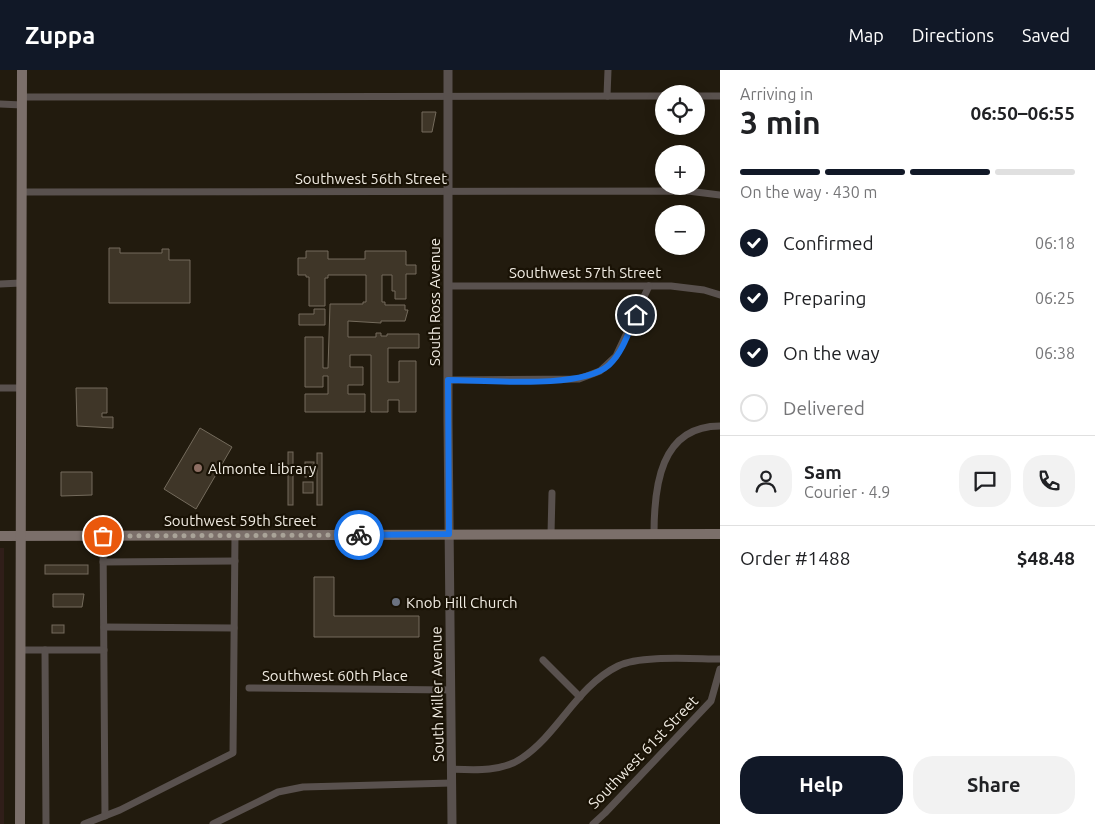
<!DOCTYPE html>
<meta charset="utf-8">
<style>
:root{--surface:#fff;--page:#f2f2f2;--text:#202124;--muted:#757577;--line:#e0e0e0;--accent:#111827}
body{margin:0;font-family:Ubuntu,sans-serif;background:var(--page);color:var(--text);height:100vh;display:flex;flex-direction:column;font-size:19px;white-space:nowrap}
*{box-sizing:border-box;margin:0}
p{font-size:16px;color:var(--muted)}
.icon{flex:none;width:28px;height:28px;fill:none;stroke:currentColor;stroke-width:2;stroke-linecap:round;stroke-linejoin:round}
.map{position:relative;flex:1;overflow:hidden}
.details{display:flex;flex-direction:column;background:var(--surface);width:375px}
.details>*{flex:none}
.fabs{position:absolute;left:655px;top:15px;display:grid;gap:10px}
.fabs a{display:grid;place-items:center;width:50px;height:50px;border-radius:50%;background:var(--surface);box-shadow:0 2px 12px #0003;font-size:25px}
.pin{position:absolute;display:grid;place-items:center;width:42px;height:42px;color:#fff;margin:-21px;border:2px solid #fff;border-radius:50%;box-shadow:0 1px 5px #0007}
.courier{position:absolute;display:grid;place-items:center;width:50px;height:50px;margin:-25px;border:4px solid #1a73e8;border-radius:50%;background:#fff;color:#222;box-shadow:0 1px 6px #0007}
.head em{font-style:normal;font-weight:600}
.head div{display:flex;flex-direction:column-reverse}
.head{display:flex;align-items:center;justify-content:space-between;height:85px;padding:0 20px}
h1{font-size:32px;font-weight:600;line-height:38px}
.bar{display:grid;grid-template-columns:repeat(4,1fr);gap:8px 5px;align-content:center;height:60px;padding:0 20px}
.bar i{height:6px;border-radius:4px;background:var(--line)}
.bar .on{background:var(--accent)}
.bar p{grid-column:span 4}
.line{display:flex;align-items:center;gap:12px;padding:0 20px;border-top:1px solid var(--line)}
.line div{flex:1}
.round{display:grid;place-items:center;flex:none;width:52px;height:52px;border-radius:20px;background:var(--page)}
ol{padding:0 20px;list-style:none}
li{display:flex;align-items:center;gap:15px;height:55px}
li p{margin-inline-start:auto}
li .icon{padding:5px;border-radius:50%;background:var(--accent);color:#fff;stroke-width:4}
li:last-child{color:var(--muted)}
li i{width:28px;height:28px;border:2px solid var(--line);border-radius:50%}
.button{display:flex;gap:10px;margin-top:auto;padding:10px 20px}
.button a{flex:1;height:58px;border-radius:20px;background:var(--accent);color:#fff;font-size:20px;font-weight:600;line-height:58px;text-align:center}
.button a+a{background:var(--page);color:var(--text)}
header{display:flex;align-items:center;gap:30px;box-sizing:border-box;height:70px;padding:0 25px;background:var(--accent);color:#fff}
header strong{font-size:24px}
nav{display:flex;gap:28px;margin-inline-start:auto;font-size:18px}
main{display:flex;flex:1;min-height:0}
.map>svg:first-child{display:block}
</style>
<header>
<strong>Zuppa</strong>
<nav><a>Map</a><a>Directions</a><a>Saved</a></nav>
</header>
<main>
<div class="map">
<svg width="720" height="754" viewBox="0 0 720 754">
<rect width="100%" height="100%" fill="#221b0e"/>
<rect fill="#301e19" x="0" y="478" width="4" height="276"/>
<g fill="#3f3628" stroke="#746b5c">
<polygon points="422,42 436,42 432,62 422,62"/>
<polygon points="109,178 120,178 120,183 162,183 162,179 169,179 169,190 190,190 190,233 109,233"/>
<polygon points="306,181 328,181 328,189 365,189 365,181 406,181 406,195 416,195 416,204 406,204 406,229 395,229 395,221 392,221 392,205 382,205 382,232 385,232 385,235 405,235 405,240 408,240 405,251 381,251 381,253 348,251 348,267 376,267 376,263 381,263 381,266 387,266 387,264 419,264 419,278 388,278 388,312 399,312 399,291 416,291 416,342 399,342 399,330 388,330 388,342 371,342 371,285 350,285 350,297 363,297 363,315 348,315 348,324 365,324 365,342 305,342 305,324 328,324 328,306 323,306 323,317 305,317 305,267 323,267 323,298 328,298 330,234 363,234 363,232 366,232 366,205 328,205 328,208 325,208 325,236 309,236 309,207 306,207 306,205 298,205 298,188 306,188"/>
<polygon points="314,239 325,239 325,255 299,255 299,244 314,244"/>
<polygon points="76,318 107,318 107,343 102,343 102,347 113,347 113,358 77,356"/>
<polygon points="200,358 232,377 196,439 164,419"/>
<rect x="288" y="382" width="5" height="53"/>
<rect x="317" y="383" width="5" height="52"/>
<rect x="305" y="392" width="9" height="15"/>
<polygon points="61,402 92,402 92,425 61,426"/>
<rect x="303" y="412" width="10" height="11"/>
<rect x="45" y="495" width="43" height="9"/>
<polygon points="314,507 334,507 334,546 419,546 419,567 314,567"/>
<polygon points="53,524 84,524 82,537 53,537"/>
<rect x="52" y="555" width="12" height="8"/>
</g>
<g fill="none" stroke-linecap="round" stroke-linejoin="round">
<g stroke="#59514e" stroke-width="7">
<polyline points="607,26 608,0"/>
<polyline points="696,26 720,26"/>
<polyline points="22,27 664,26"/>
<polyline points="0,34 22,35"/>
<polyline points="22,122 688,121 720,125"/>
<polyline points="0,214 21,213"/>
<polyline points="448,216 671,216 704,220 720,225"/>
<polyline points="448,310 579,309 600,301 616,286 649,216"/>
<polyline points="0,318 21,318"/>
<polyline points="551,464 552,423"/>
<path d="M654 464C654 417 660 356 720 356"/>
<polyline points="103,466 105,746"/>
<polyline points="103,492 235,491"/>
<polyline points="104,557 234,558"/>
<polyline points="20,580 104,580"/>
<polyline points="45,580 46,754"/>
<polyline points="543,590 580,627"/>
<polyline points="249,618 451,620"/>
<path d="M451 699C474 700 502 702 522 688 559 663 577 616 618 596 640 585 694 589 720 589"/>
<polyline points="84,754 120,740 233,683 235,465"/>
<polyline points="213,754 278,722 303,717 452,713"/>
<polyline points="593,754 605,743 711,631 720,599"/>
</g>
<polyline stroke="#59514e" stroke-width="9" points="448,0 448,351 452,754"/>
<g stroke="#7b6f6a" stroke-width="10">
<polyline points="0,466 720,464"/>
<polyline points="20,754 22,0"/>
</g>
</g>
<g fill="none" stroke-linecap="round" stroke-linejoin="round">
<polyline stroke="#a9a398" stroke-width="5" stroke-dasharray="0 9" points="103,466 359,465"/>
<path stroke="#1a73e8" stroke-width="6" d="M359 465 449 464 448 310C486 310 581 320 609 295 623 282 629 261 636 245"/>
</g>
<circle fill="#8d6e63" stroke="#191205" stroke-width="2" cx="198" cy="398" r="5"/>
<circle fill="#6b7280" stroke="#191205" stroke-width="2" cx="396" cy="532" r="5"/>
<g text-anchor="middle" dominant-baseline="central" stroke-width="4.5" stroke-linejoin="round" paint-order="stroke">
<g font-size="15" fill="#f1ece3" stroke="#191205">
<text x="371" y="108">Southwest 56th Street</text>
<text x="585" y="202">Southwest 57th Street</text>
<text transform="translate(434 232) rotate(-90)">South Ross Avenue</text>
<text x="240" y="450">Southwest 59th Street</text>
<text x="335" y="605">Southwest 60th Place</text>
<text transform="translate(437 624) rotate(-91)">South Miller Avenue</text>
<text transform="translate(643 682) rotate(-46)">Southwest 61st Street</text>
</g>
<g font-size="15" fill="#f1ece3" stroke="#191205" text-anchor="start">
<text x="208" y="398">Almonte Library</text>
<text x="406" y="532">Knob Hill Church</text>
</g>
</g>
</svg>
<div class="fabs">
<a><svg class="icon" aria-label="locate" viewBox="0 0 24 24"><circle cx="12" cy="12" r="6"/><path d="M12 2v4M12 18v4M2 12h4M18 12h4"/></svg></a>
<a>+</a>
<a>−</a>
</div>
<div class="pin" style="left:103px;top:466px;background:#ea580c"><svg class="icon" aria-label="bag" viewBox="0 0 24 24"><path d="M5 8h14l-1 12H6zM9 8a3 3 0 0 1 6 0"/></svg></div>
<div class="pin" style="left:636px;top:245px;background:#1f2937"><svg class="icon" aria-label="home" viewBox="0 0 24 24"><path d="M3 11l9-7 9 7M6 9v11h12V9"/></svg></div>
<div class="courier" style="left:359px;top:465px"><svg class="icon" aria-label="bike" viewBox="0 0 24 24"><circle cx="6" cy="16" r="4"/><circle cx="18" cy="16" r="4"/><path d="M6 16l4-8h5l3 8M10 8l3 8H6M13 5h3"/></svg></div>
</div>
<section class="details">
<div class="head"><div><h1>3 min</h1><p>Arriving in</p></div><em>06:50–06:55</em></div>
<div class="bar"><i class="on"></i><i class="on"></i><i class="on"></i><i></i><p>On the way · 430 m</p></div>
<ol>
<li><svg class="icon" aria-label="check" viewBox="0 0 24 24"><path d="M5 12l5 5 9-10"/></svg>Confirmed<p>06:18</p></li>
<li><svg class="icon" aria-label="check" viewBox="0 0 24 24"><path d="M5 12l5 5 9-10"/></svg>Preparing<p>06:25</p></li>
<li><svg class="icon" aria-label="check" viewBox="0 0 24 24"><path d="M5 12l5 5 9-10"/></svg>On the way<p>06:38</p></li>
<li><i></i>Delivered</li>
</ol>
<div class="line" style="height:90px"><a class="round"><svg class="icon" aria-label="person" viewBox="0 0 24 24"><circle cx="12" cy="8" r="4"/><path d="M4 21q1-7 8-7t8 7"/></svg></a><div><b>Sam</b><p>Courier · 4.9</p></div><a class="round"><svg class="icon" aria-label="chat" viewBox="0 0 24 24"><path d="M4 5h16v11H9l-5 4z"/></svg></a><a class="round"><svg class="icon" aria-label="phone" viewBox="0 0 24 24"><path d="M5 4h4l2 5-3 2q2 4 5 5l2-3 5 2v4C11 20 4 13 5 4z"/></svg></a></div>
<div class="line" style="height:65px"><div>Order #1488</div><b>$48.48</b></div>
<div class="button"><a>Help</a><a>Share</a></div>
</section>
</main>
